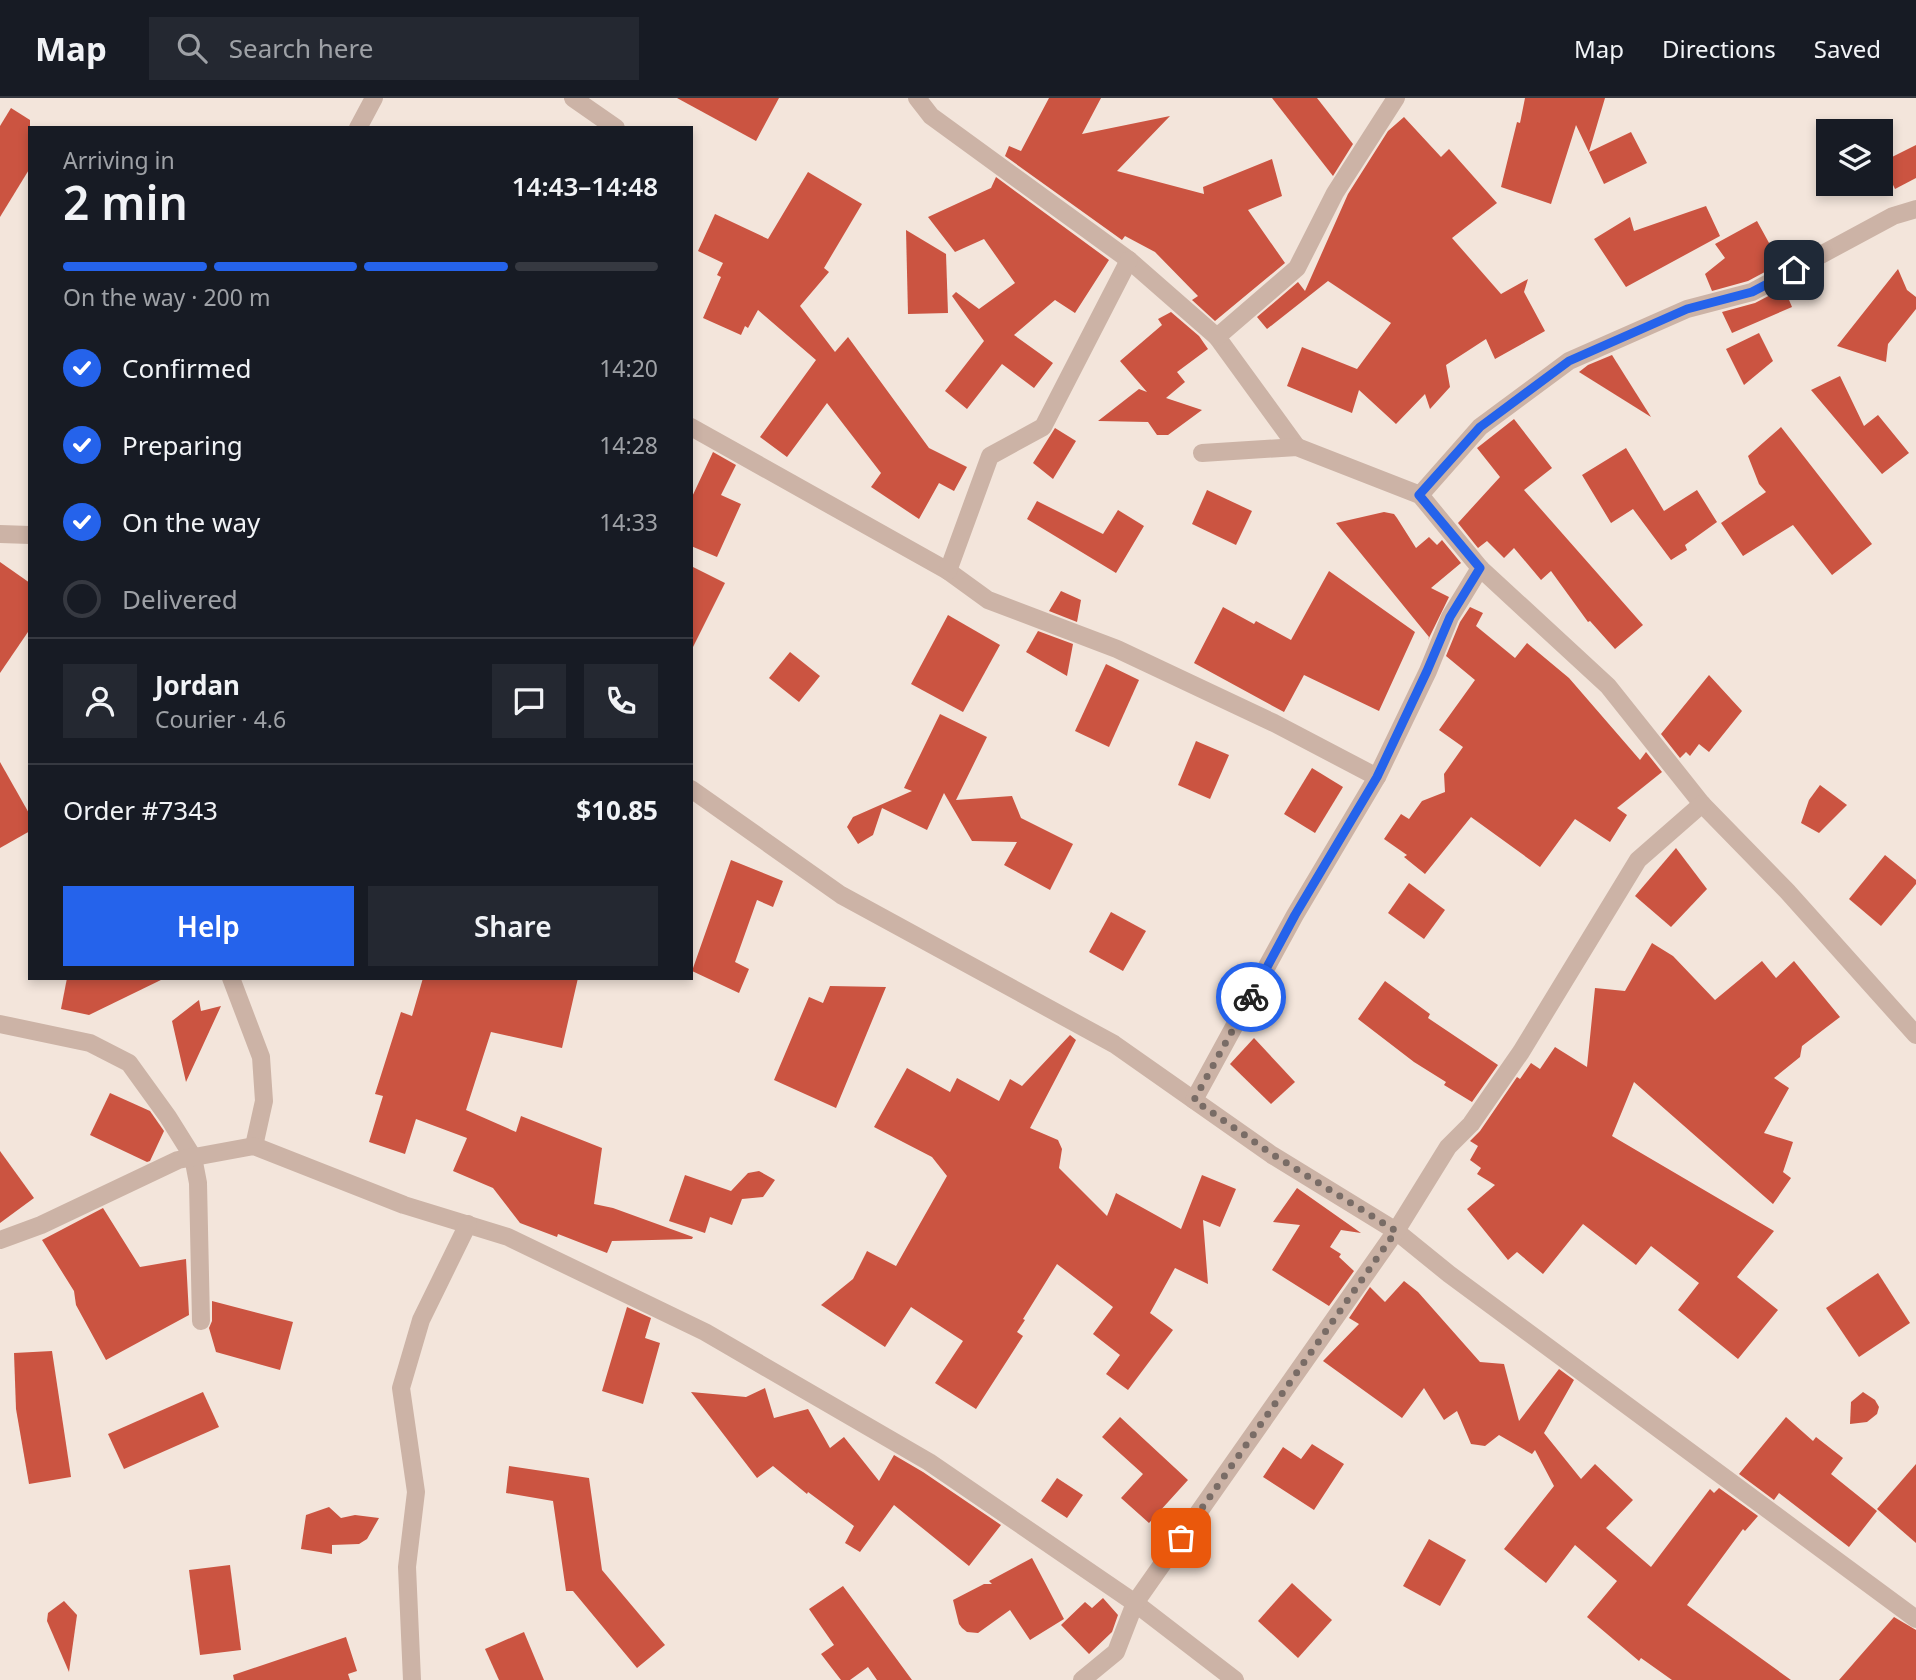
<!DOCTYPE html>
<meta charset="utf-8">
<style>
:root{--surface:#171b24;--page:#242831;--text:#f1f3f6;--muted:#9ea1a6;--line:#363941;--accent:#2563eb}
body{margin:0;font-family:"Noto Sans",sans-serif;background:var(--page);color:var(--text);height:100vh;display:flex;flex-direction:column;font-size:26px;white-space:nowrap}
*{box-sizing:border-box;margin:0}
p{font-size:23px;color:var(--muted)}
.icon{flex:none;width:38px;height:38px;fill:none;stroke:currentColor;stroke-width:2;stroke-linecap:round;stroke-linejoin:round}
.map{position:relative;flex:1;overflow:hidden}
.panel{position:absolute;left:28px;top:28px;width:665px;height:854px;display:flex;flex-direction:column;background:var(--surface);border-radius:0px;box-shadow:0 4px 10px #0003}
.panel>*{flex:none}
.controls{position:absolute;left:1816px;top:21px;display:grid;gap:14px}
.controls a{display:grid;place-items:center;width:77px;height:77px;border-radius:0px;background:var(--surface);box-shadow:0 4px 10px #0003;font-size:35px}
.pin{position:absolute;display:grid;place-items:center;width:60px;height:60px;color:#fff;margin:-30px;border-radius:14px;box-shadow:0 4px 10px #0006}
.courier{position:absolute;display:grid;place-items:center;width:70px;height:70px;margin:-35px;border:5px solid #2563eb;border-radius:50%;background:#fff;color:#222;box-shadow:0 2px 9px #0007}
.overview em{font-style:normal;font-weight:600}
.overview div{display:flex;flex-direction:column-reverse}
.overview{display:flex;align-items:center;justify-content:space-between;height:119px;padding:0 35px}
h1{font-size:46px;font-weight:600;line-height:52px}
.bar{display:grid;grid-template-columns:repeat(4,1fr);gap:10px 7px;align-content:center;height:84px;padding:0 35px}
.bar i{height:9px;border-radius:5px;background:var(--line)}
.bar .active{background:var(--accent)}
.bar p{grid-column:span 4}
.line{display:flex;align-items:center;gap:18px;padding:0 35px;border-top:2px solid var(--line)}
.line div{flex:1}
.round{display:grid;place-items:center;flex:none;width:74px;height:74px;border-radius:0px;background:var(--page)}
ol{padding:0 35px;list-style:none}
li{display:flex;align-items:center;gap:21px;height:77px}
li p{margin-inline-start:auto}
li .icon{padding:7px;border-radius:50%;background:var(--accent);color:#fff;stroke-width:4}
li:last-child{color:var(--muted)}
li i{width:38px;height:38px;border:4px solid var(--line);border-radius:50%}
.primary-button{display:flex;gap:14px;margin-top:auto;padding:14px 35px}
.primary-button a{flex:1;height:80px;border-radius:0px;background:var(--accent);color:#fff;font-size:28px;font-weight:600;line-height:80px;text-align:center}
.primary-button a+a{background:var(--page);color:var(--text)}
header{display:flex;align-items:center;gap:42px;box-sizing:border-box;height:98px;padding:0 35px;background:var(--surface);border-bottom:2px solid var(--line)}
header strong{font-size:33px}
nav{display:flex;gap:38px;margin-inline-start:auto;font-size:24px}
.search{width:490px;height:63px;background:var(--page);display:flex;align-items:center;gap:18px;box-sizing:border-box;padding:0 24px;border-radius:0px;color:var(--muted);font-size:26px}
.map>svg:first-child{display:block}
</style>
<header>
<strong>Map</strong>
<div class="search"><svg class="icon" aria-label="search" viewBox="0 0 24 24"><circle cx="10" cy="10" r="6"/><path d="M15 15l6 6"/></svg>Search here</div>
<nav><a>Map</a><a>Directions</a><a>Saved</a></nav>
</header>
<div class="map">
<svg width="1916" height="1582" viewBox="0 0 1916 1582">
<rect width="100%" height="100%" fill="#f3e5db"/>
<g fill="#cb5441">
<polygon points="677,0 779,0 756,43"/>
<polygon points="1049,0 1101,0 1082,36 1170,18 1117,73 1204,96 1203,89 1272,61 1282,98 1248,112 1285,165 1215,223 1192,202 1198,198 1155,154 1125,138 1122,142 1005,58 1009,48 1021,53"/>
<polygon points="1272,0 1317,0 1353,46 1333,78"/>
<polygon points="1525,0 1605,0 1589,54 1631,34 1647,65 1604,86 1576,27 1551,106 1501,89 1517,24 1520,25"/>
<polygon points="11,10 30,22 30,70 0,119 0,28"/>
<polygon points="1404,19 1441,59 1449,51 1497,105 1452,140 1501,196 1528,181 1524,194 1545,233 1495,261 1486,241 1446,267 1450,289 1430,311 1425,296 1396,326 1359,292 1352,315 1287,288 1302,249 1357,271 1391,225 1328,183 1267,231 1257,219 1298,184 1305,193 1348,96 1388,33"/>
<polygon points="1916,47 1916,80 1895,91 1882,64"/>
<polygon points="808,74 862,106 824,170 829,174 800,208 835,254 848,239 929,350 967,369 954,393 939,385 919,421 871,389 881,375 827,305 787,359 760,339 816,262 758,212 748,230 745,228 741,237 703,220 721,179 717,177 723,165 698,153 715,116 768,141"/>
<polygon points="996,79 1109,162 1075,215 1055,202 1014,237 1053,265 1034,290 1002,266 967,311 945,293 984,243 952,198 956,194 979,211 1015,185 984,141 955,154 928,119 991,90"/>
<polygon points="1706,108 1720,138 1626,189 1594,141 1630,119 1634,133"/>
<polygon points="1757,123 1774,154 1771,155 1776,168 1748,183 1712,193 1705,176 1725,160 1715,146"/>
<polygon points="906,132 946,156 948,215 908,216"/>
<polygon points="1898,171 1907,192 1916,199 1916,211 1888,246 1886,264 1837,248"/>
<polygon points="1784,190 1792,209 1732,235 1722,214 1755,205"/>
<polygon points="1171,214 1199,238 1208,251 1177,274 1185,284 1166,300 1202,312 1168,337 1157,337 1148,324 1098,323 1139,291 1147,294 1120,263 1162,227 1158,221"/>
<polygon points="1759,235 1773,263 1744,287 1726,251"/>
<polygon points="1612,257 1651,319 1579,274 1588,267"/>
<polygon points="1840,278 1864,328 1878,317 1909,355 1882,376 1811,292"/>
<polygon points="1514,321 1552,370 1524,392 1643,527 1615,551 1590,523 1588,524 1551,473 1541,482 1514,450 1504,460 1487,443 1478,450 1458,425 1500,379 1477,350"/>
<polygon points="1781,329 1872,446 1832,477 1793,427 1743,458 1721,425 1766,394 1759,386 1748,358"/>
<polygon points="1055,330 1076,343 1053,381 1033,365"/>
<polygon points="1626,350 1664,413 1697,392 1717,424 1685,447 1687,452 1671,462 1633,411 1611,425 1582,377"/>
<polygon points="713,354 736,367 721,397 741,406 717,459 691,448 691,401"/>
<polygon points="1207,392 1252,413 1236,447 1192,426"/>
<polygon points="1037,403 1103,436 1118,412 1144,428 1116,475 1027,421"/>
<polygon points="1384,414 1394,416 1397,420 1416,450 1429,439 1437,447 1442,442 1461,465 1431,490 1449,499 1428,542 1429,539 1336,425"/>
<polygon points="0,464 30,485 30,531 0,575"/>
<polygon points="691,468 725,485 691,553"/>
<polygon points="1329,473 1415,534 1379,613 1304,577 1284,614 1194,565 1223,509 1254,526 1256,523 1291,542"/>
<polygon points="1061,493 1081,502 1077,524 1049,513"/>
<polygon points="1470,509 1483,515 1476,528 1515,560 1527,545 1569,580 1640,662 1646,654 1662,674 1617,710 1627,717 1610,744 1575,721 1540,769 1471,719 1425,776 1404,759 1407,757 1384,741 1401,716 1409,721 1422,703 1445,694 1444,676 1463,649 1439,632 1475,582 1446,558 1460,524"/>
<polygon points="948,517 1000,547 963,614 911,586"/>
<polygon points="1038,533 1073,546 1067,578 1026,554"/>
<polygon points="790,554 820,578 799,604 769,580"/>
<polygon points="1106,566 1139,582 1109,649 1075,633"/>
<polygon points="1709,577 1742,613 1709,654 1699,646 1690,658 1686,654 1680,660 1661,636"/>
<polygon points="940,616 987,639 956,702 1012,698 1021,720 1073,746 1050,792 1004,767 1017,744 972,743 944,695 927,732 882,710 873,737 858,746 847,729 853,719 912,693 904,690"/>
<polygon points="1196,643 1229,657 1210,701 1178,687"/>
<polygon points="0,664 30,717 30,733 0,750"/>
<polygon points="1312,670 1343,689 1315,735 1284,716"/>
<polygon points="1820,687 1847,707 1819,735 1801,725 1809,702"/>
<polygon points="1676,750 1707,791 1671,829 1635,798"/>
<polygon points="1885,757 1916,782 1916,786 1881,828 1849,801"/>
<polygon points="731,762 783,783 773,809 757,802 735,864 749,871 739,895 692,873"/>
<polygon points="1409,785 1445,812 1424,841 1388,815"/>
<polygon points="1111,814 1146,833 1123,873 1089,854"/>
<polygon points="1652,845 1673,858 1715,902 1762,863 1776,880 1794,863 1840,919 1802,948 1800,959 1774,980 1789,990 1764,1035 1793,1044 1783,1074 1791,1080 1773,1106 1634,984 1612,1038 1774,1133 1737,1179 1778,1212 1738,1261 1678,1212 1699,1185 1651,1148 1636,1167 1583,1126 1543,1176 1517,1154 1508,1162 1467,1111 1495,1087 1477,1076 1481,1070 1470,1062 1478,1048 1470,1043 1480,1033 1517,979 1520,981 1531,965 1540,971 1555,949 1587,969 1595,890 1625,893"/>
<polygon points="67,880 165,880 89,917 61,911"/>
<polygon points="423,880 578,880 562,950 491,934 466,1012 516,1034 521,1018 602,1050 594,1106 613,1110 693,1139 692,1141 612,1143 607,1155 558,1136 557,1139 520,1125 493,1090 453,1073 467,1040 416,1021 405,1056 369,1044 383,998 375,996 401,914 412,918"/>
<polygon points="1385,883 1430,916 1428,920 1498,967 1472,1004 1444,987 1446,984 1414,964 1358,921"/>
<polygon points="830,888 886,889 836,1010 774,982 809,899 823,905"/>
<polygon points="199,902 201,913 221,908 186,984 172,923"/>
<polygon points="1070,937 1076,942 1030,1030 1058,1042 1062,1051 1059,1070 1107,1118 1116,1095 1181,1131 1202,1077 1236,1091 1220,1129 1203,1122 1208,1186 1175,1170 1150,1215 1173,1232 1128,1292 1106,1276 1120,1257 1093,1236 1113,1209 1057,1166 1023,1221 1025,1222 1017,1234 1023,1238 976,1311 935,1285 963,1243 911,1209 885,1249 821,1207 853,1181 867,1153 896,1168 947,1078 932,1059 874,1029 907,970 950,994 957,980 999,1003 1010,981 1022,988"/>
<polygon points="1254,940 1295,984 1271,1006 1230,966"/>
<polygon points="110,995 150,1013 164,1033 150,1063 147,1064 90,1037"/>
<polygon points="0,1053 34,1100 0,1125"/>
<polygon points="759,1073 775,1082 763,1099 742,1101 732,1127 710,1119 705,1135 669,1123 685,1077 731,1093 748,1075"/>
<polygon points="1297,1090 1361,1135 1341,1132 1330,1149 1341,1156 1339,1159 1354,1173 1329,1208 1272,1172 1300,1127 1273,1124"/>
<polygon points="103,1110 140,1169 186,1161 189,1217 106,1262 76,1207 74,1193 42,1142"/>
<polygon points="1878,1175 1910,1225 1859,1259 1826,1210"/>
<polygon points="1404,1183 1418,1194 1480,1264 1504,1266 1519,1323 1559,1271 1574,1282 1544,1335 1581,1381 1595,1366 1633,1402 1606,1430 1651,1469 1710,1391 1714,1395 1719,1390 1758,1418 1745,1433 1743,1431 1687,1507 1791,1582 1672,1582 1641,1560 1639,1563 1587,1519 1617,1483 1575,1447 1546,1485 1504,1451 1554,1388 1535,1352 1532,1356 1499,1337 1485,1348 1471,1346 1457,1313 1444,1322 1424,1290 1402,1320 1323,1263 1359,1226 1349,1220 1370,1189 1385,1204"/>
<polygon points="212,1203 293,1224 280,1272 216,1254 209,1230 212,1223"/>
<polygon points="627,1209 651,1220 645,1240 660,1245 643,1306 602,1293"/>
<polygon points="52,1253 71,1379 29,1386 16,1311 14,1255"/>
<polygon points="765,1290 774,1320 808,1311 830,1350 844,1339 879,1383 894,1357 923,1374 1001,1427 969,1468 894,1407 860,1454 845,1445 854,1428 808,1394 807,1396 773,1368 757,1380 691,1294 746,1299"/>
<polygon points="203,1294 219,1329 124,1371 108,1336"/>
<polygon points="1863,1294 1875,1302 1879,1309 1877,1316 1867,1324 1850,1326 1851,1304"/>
<polygon points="1120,1319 1188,1382 1149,1425 1121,1400 1143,1376 1102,1339"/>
<polygon points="1786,1319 1813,1343 1816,1339 1843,1360 1831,1376 1877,1413 1849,1449 1779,1395 1774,1402 1739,1376"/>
<polygon points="1312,1346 1344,1366 1314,1412 1263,1379 1283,1349 1301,1361"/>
<polygon points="1916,1366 1916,1445 1877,1411"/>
<polygon points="509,1368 589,1380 602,1472 665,1547 637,1570 573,1493 566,1493 553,1403 506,1395"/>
<polygon points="1057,1380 1083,1397 1067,1420 1041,1403"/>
<polygon points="329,1409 341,1420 355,1417 379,1420 367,1441 359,1446 332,1447 332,1456 301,1451 306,1417"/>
<polygon points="1429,1441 1466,1462 1440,1508 1403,1488"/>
<polygon points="1032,1460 1064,1521 1030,1542 1010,1512 978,1535 967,1534 962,1530 959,1526 953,1502 984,1486 992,1486 989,1483"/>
<polygon points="230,1467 241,1552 200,1557 189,1472"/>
<polygon points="1292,1485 1332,1522 1298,1560 1258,1523"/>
<polygon points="843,1488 912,1582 877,1582 868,1569 850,1582 841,1582 821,1556 834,1547 809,1511"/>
<polygon points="1103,1500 1118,1517 1112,1534 1089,1556 1061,1527 1085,1504 1092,1510"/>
<polygon points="64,1503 77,1517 69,1574 47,1523 48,1515"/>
<polygon points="1894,1519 1916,1532 1916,1582 1839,1582"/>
<polygon points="524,1534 544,1582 499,1582 485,1551"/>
<polygon points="346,1539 357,1573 348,1576 350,1582 234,1582 233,1577"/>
</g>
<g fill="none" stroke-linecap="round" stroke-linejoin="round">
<g stroke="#ccb3a6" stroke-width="18">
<polyline points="573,0 616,30"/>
<polyline points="917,0 931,18 1129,162 1217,239 1297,349"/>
<polyline points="358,30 374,0"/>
<polyline points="1217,239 1297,170 1335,95 1396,0"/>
<polyline points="691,329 948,473 988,502 1117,551 1274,625 1377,679"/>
<polyline points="1202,355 1297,349 1420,397 1480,470 1608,588 1702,706 1787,793 1916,937"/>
<polyline points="1420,397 1480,329 1569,263 1687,211 1752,194 1893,118 1916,111"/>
<polyline points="0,436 30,437"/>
<polyline points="948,473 990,358 1043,329 1129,162"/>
<polyline points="691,691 841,797 1114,946 1272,1057 1396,1133 1449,1176 1916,1521"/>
<polyline points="231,880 261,959 264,1003 254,1048"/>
<polyline points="0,926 90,945 129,965 168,1019 193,1059 198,1085 201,1223"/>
<polyline points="1194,1002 1295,817 1377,679 1428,573 1450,519 1480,470"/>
<polyline points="0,1142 41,1127 178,1062 254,1048 404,1107 508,1139 705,1234 929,1364 1135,1505 1235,1582"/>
<polyline points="412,1582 407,1469 416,1394 401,1290 421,1222 468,1126"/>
<polyline points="1082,1582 1116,1554 1135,1505 1396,1133 1448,1049 1471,1026 1521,954 1638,762 1702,706"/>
</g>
</g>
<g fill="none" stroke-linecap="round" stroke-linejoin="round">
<polyline stroke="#796c66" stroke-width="7" stroke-dasharray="0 12.6" points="1181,1440 1396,1133 1272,1056 1194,1002 1251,899"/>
<polyline stroke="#2563eb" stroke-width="9" points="1251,899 1295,817 1377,679 1427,573 1450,519 1480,470 1419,397 1480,329 1569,263 1687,211 1752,194 1794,172"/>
</g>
</svg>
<div class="controls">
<a><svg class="icon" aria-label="layers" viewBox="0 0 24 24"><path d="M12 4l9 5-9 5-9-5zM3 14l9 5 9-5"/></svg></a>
</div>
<div class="pin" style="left:1181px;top:1440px;background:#ea580c"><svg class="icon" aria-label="bag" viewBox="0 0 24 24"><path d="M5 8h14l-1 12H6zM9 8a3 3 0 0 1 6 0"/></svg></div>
<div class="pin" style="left:1794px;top:172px;background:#1f2937"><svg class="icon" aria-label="home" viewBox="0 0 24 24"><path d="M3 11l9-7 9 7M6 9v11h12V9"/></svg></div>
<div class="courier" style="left:1251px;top:899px"><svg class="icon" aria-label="bike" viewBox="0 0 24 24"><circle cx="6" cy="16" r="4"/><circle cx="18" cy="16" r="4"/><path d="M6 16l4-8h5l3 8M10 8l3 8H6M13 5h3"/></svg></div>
<section class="panel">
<div class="overview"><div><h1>2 min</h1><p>Arriving in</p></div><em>14:43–14:48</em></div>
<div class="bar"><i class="active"></i><i class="active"></i><i class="active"></i><i></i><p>On the way · 200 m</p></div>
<ol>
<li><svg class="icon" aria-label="check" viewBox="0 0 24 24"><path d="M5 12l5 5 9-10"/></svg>Confirmed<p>14:20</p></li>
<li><svg class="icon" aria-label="check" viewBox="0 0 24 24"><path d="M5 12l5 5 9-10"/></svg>Preparing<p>14:28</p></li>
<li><svg class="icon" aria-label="check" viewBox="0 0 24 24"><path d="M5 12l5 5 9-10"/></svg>On the way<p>14:33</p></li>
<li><i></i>Delivered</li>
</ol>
<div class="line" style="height:126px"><a class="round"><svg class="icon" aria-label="person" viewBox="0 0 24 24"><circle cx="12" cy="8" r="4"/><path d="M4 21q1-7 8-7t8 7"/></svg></a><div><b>Jordan</b><p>Courier · 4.6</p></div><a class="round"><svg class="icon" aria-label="chat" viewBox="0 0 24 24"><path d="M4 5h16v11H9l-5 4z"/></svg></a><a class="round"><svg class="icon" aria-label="phone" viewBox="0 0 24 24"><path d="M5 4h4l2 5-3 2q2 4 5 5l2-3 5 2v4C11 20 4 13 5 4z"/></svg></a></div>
<div class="line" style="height:91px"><div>Order #7343</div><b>$10.85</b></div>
<div class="primary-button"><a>Help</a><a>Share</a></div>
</section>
</div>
